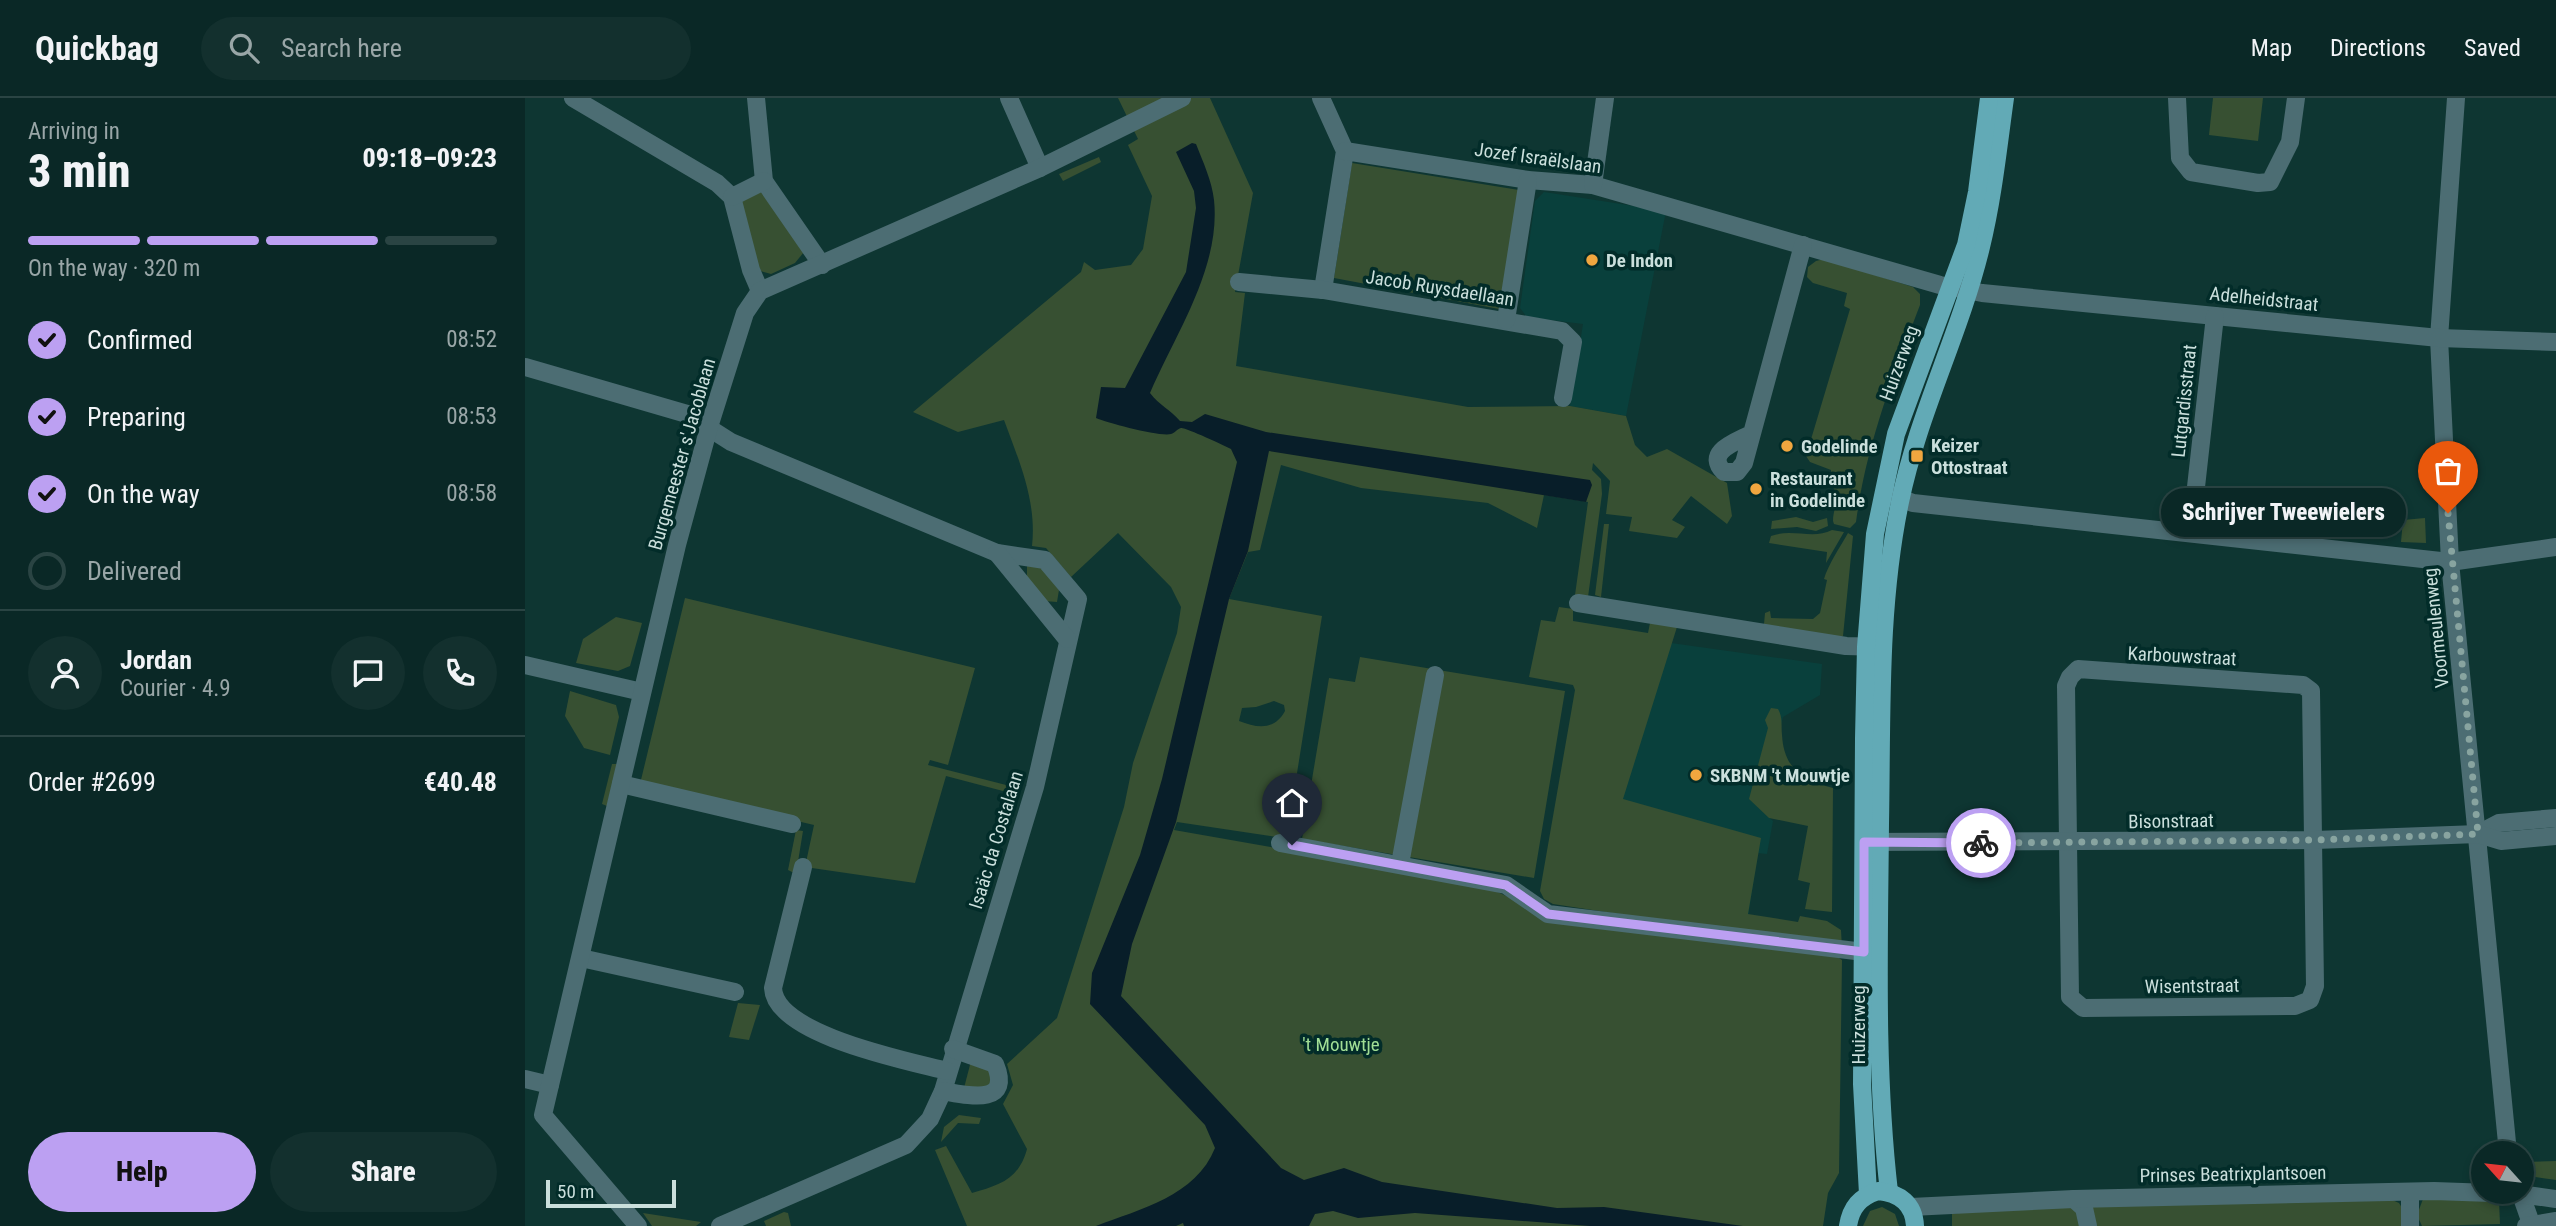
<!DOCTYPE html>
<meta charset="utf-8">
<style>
:root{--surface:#0a2826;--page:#13302e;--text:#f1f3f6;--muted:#99a6a7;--line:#2a4443;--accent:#bca0f2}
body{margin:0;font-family:"Roboto Condensed",sans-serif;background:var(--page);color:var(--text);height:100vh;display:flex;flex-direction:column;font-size:26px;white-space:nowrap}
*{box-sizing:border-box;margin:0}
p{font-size:23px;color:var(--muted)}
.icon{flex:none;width:38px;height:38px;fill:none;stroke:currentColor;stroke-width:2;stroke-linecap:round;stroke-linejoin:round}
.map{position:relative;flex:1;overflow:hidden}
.sheet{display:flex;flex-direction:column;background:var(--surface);width:525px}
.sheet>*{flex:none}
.needle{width:46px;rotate:297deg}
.fabs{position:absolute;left:1946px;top:1043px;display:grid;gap:14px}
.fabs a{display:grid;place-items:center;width:63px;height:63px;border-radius:50%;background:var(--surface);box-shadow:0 4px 10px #0003,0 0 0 2px var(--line);font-size:35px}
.scale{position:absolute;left:21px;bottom:18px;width:130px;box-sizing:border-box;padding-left:7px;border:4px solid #cadfdc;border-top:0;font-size:19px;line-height:24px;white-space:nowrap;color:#cadfdc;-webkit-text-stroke:5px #022c29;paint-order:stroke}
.pin{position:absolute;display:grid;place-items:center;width:60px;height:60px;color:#fff;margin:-72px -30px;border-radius:50% 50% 50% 0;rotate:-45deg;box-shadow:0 0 7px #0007}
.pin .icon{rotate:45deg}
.courier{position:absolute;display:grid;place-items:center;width:70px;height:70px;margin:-35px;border:5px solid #bca0f2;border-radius:50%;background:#fff;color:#222;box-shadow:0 2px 9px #0007}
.bubble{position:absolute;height:49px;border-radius:24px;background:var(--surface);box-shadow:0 4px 10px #0003,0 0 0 2px var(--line);font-size:23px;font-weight:800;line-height:49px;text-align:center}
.headline em{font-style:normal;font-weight:800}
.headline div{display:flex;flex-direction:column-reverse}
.headline{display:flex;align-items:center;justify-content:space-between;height:119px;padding:0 28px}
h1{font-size:46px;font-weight:800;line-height:52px}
.bar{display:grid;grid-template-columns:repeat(4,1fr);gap:10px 7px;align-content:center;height:84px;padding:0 28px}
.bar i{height:9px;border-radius:5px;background:var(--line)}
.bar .selected{background:var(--accent)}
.bar p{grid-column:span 4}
.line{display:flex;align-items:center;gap:18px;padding:0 28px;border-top:2px solid var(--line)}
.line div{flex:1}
.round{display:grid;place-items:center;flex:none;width:74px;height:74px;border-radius:37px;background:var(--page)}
ol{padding:0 28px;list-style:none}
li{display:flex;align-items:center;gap:21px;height:77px}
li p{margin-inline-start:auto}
li .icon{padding:7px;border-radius:50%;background:var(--accent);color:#111;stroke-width:4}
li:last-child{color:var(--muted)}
li i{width:38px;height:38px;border:4px solid var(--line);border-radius:50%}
.primary-button{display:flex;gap:14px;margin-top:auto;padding:14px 28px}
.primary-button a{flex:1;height:80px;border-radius:42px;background:var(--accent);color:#111;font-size:28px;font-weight:800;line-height:80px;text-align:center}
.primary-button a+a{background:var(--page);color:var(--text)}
header{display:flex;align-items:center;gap:42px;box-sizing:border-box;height:98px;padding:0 35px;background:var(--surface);border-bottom:2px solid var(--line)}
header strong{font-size:33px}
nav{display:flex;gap:38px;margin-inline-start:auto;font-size:24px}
.search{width:490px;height:63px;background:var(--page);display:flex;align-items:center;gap:18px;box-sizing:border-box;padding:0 24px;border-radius:38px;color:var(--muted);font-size:26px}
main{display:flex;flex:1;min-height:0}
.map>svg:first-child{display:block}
</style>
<header>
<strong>Quickbag</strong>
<div class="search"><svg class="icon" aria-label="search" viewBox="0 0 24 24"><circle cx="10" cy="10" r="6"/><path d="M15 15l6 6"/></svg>Search here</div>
<nav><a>Map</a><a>Directions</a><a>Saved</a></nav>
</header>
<main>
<section class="sheet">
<div class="headline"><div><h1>3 min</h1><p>Arriving in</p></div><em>09:18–09:23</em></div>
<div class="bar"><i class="selected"></i><i class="selected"></i><i class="selected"></i><i></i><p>On the way · 320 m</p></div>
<ol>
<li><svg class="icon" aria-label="check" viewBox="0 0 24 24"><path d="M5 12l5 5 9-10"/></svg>Confirmed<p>08:52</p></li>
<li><svg class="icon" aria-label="check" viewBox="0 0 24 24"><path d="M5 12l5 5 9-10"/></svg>Preparing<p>08:53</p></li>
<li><svg class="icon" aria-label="check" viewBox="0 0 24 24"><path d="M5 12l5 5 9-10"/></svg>On the way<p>08:58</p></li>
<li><i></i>Delivered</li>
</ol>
<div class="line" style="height:126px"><a class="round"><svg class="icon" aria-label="person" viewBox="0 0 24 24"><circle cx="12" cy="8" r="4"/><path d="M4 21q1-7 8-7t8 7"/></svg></a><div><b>Jordan</b><p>Courier · 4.9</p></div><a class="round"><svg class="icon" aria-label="chat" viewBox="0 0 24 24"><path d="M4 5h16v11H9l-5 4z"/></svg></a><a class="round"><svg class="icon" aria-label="phone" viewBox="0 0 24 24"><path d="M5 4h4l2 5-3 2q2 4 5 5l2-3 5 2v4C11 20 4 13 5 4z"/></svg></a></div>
<div class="line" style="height:91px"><div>Order #2699</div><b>€40.48</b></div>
<div class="primary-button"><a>Help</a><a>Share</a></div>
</section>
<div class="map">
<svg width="2031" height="1128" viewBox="0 0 2031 1128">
<rect width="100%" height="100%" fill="#0e3632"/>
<g fill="#09403c">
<polygon points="1019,94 1141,113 1101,318 1045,308 1058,226 1002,219 995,210 1010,103"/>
<polygon points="1139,544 1297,566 1295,597 1258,619 1234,710 1248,723 1242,756 1233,755 1223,819 1067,789"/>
</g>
<g fill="#375032" fill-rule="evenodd">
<path d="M593 0H685L728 95 710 194 720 195 711 268 943 309 1045 308 1101 318 1110 347 1122 359 1142 351 1202 385 1207 418 1202 426 1166 398 1147 422 1160 429 1152 440 1104 433 1107 419 1081 416 1085 383 1068 365 1067 372 1076 381 1077 396 1063 499 1050 497 1063 404 1019 397 1012 430 963 405 836 390 756 367 735 452 723 454 704 501 797 518 762 738 758 740 652 724 649 732 956 786 1006 810 1308 856 1317 862 1314 1075 1303 1095 1298 1128H442L410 1052 421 1048 447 1095C475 1087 494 1081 502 1051L478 1006 488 987 482 966 532 920 599 709 608 665 652 535 656 509 646 489 593 435 546 479 521 450 507 448C512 403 494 363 479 322L433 334 388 314 556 174 559 164 570 172 606 167 618 151 627 98 603 47 613 41ZM749 603 759 607 760 613C749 633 732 630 714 623L717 610 731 609Z"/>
<polygon points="1688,0 1738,0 1733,43 1684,37"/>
<polygon points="574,59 576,64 538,83 534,76"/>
<polygon points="827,65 994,92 974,211 809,180"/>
<polygon points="238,90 279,154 270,165 246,176 232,172 213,106"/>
<path d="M1299 161 1388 189 1395 196V207C1368 278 1341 348 1331 424L1325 430 1309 426 1308 423C1308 407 1318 401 1306 387V372L1285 364 1281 358 1325 211 1319 208 1322 195 1288 185 1282 179 1283 169 1291 163Z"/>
<polygon points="1271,419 1288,424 1302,420 1303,428 1291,433 1272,429 1246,431 1247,423"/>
<polygon points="1900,420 1901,445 1876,444 1878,422"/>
<polygon points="1079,426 1084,426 1076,499 1070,497"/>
<path d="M1307 432 1319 434 1301 465 1302 454 1244 445 1246 438C1267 430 1288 442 1307 432Z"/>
<path d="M1323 435 1328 438 1318 538 1308 539 1249 531 1239 526 1240 515 1245 513 1246 520 1288 521 1295 515 1302 482 1299 481C1303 467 1315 449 1323 435Z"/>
<polygon points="502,465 514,466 534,492 532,504 519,503 502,479"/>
<polygon points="160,500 450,570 423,667 405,662 403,667 485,688 482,697 478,693 421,678 390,785 280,769 289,727 115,686"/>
<polygon points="1034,509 1048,511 1048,523 1123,535 1125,525 1152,529 1098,701 1236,740 1223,816 1273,824 1275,818 1302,823 1316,832 1317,850 1028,806 1019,801 1015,793 1050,592 1048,587 1004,579 1016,522 1030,524"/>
<polygon points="91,519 117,525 105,568 93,573 51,565 58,541"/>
<polygon points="835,559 1040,593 1009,780 777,741 804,580 830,584"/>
<polygon points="45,593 91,607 94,619 85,657 59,650 40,618"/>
<path d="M1246 610 1253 611C1258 620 1256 626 1257 637 1259 671 1278 683 1308 690L1307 814 1280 811 1285 785 1273 782 1283 728 1244 720 1224 701 1243 630 1240 622Z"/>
<polygon points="87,666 92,666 82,708 77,706"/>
<polygon points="271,732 278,733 271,776 263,772"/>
<polygon points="213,905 235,907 224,942 204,939"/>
<polygon points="446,963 463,968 469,980 460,993 439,990"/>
<polygon points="434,1017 456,1020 454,1026 433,1025 416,1044 419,1029"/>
<polygon points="2031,1063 2031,1082 1997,1077 1997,1064"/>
<polygon points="1865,1101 1874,1105 1879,1113 1877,1128 1570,1128 1562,1106"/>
<polygon points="1898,1101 1974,1102 1975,1126 1897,1128 1892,1117"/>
<polygon points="1549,1107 1557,1128 1427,1128 1427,1116 1464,1110"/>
<polygon points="1357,1109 1370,1116 1374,1128 1338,1128 1345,1113"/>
<polygon points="259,1114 263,1115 266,1128 241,1128 239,1123"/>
<polygon points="118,1115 176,1124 171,1128 127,1128"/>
</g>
<path fill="#081e29" d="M667 45 671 46C678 64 687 83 689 102 696 169 651 235 625 295 634 307 646 312 655 323L667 324 680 316 741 334 1065 382 1067 387 1061 404 744 353 723 453 704 501 651 724 607 846 596 898 756 1070 779 1082 819 1070 857 1084 1032 1110 1079 1109 1218 1128H1065L890 1115 833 1120 808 1113 790 1116 784 1128H659L658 1125 651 1128H571C615 1111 671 1098 690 1050L680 1027 565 906 567 875 615 757 637 681 712 364 706 351C700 348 660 329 656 330 652 331 650 335 646 336 635 339 583 325 571 320L576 289 600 290 661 174 671 110 669 93 651 54Z"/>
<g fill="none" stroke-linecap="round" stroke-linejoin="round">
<g stroke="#4c6d73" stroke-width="18">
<polyline points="48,0 192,85 207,99 226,172 235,193"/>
<polyline points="231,0 239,83 297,167"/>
<polyline points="484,0 515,70"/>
<polyline points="796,0 820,53 798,192"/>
<polyline points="1652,0 1655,60 1666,74 1733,85 1745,84 1765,44 1771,0"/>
<polyline points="1931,0 1914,240 1925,464 1983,1055"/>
<polyline points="820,53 1003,82 1068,87 1415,187 1457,195 1914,240 2031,244"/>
<polyline points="1068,87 1080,0"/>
<polyline points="207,99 239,83"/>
<polyline points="714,184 798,192 1037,233 1048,244 1038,300"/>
<polyline points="981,222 1003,82"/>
<polyline points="0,269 162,316 206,344 472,455 520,462 553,501 510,689 418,993 405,1021 381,1047 195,1128"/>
<path d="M1226 336C1211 344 1179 354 1199 374H1212L1219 365 1278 147"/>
<polyline points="1363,396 1388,405 1925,464 2031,449"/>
<polyline points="1666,434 1690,218"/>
<polyline points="472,455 542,541"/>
<polyline points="1053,505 1321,548 1356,549"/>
<polyline points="0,567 117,594"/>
<polygon points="1553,571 1778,587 1786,593 1790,888 1785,902 1770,908 1558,910 1545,899 1541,588 1545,579"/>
<polyline points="96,686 267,726"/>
<polyline points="1953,736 1974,725 2031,720"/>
<polyline points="1339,744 1790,742 1953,736 1976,743 2031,738"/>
<polyline points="755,745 981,787 1023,816 1339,854"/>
<polyline points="875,766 910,577"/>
<path d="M278 769 248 890C250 937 384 963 422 973"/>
<polyline points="56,860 210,894"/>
<polyline points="0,981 25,987"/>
<path d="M418 993C441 997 488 1009 470 966L428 951"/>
<polyline points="1885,1094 1885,1128"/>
<polyline points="1995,1094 2007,1128"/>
<polyline points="1549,1101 1559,1110 1563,1128"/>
<polyline points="1386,1109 1549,1101 1909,1093 1995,1096 2031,1101"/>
<polyline points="113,1128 18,1017 152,447 184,329 220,215 235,193 515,70 657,0"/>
<polyline points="2001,1128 2031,1123"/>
</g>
<g stroke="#62aab6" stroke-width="18">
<path d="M1364 1094C1350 972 1354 849 1355 726 1357 618 1353 510 1375 404 1393 316 1435 236 1456 149 1468 100 1473 50 1480 0"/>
<polyline points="1343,1096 1337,986 1339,640 1341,549 1350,436 1371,336 1441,147 1452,94 1464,0"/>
<path d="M1323 1128C1326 1109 1335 1099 1353 1093 1375 1095 1389 1106 1390 1128"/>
</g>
</g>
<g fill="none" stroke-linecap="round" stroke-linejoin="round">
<polyline stroke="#88a4a0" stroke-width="7" stroke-dasharray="0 12.6" points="1456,745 1790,742 1953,736 1923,415"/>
<polyline stroke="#bca0f2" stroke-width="9" points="767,747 981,787 1023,816 1339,854 1339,744 1456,745"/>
</g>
<g fill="#f0a63f" stroke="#022c29" stroke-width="2.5">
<circle cx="1067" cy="162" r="7"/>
<circle cx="1262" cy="348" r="7"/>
<rect x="1385" y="351" width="14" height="14" rx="3.5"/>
<circle cx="1231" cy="391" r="7"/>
<circle cx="1171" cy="677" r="7"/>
</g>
<g text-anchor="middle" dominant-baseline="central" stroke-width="7" stroke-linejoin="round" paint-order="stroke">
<g font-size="19" fill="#cadfdc" stroke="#022c29">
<text transform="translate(1013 60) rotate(8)">Jozef Israëlslaan</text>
<text transform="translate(915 190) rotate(9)">Jacob Ruysdaellaan</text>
<text transform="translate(1739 201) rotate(6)">Adelheidstraat</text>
<text transform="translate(1374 265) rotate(-70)">Huizerweg</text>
<text transform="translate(1659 303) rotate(-84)">Lutgardisstraat</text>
<text transform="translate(157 356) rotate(-74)">Burgemeester s'Jacoblaan</text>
<text transform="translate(1911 530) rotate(-96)">Voormeulenweg</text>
<text transform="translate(1657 558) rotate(3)">Karbouwstraat</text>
<text transform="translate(1646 723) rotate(-1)">Bisonstraat</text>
<text transform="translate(471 742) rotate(-73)">Isaäc da Costalaan</text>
<text transform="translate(1667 888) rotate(-1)">Wisentstraat</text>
<text transform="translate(1333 927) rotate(-90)">Huizerweg</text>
<text transform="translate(1708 1076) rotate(-1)">Prinses Beatrixplantsoen</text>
</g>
<g font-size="19" font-weight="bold" fill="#cadfdc" stroke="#022c29" text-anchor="start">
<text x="1081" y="162">De Indon</text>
<text x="1406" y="347">Keizer<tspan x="1406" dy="22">Ottostraat</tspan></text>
<text x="1276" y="348">Godelinde</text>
<text x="1245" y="380">Restaurant<tspan x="1245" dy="22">in Godelinde</tspan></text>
<text x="1185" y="677">SKBNM 't Mouwtje</text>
</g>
<g font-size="19" fill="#a1de95" stroke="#022c29">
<text x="816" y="946">'t Mouwtje</text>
</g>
</g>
</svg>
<div class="fabs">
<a><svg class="needle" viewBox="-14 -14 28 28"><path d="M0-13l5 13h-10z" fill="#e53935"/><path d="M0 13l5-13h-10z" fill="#99a6a7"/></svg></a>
</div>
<div class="scale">50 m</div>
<div class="pin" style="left:1923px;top:415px;background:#ea580c"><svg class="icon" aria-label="bag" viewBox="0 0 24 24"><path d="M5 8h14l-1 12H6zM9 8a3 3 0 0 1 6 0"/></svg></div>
<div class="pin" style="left:767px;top:747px;background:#1f2937"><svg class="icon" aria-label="home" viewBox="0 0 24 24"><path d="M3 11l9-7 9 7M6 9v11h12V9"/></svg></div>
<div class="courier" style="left:1456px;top:745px"><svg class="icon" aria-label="bike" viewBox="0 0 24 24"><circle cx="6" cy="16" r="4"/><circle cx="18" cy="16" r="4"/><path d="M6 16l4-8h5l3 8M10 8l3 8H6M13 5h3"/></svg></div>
<div class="bubble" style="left:1636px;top:390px;width:245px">Schrijver Tweewielers</div>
</div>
</main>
